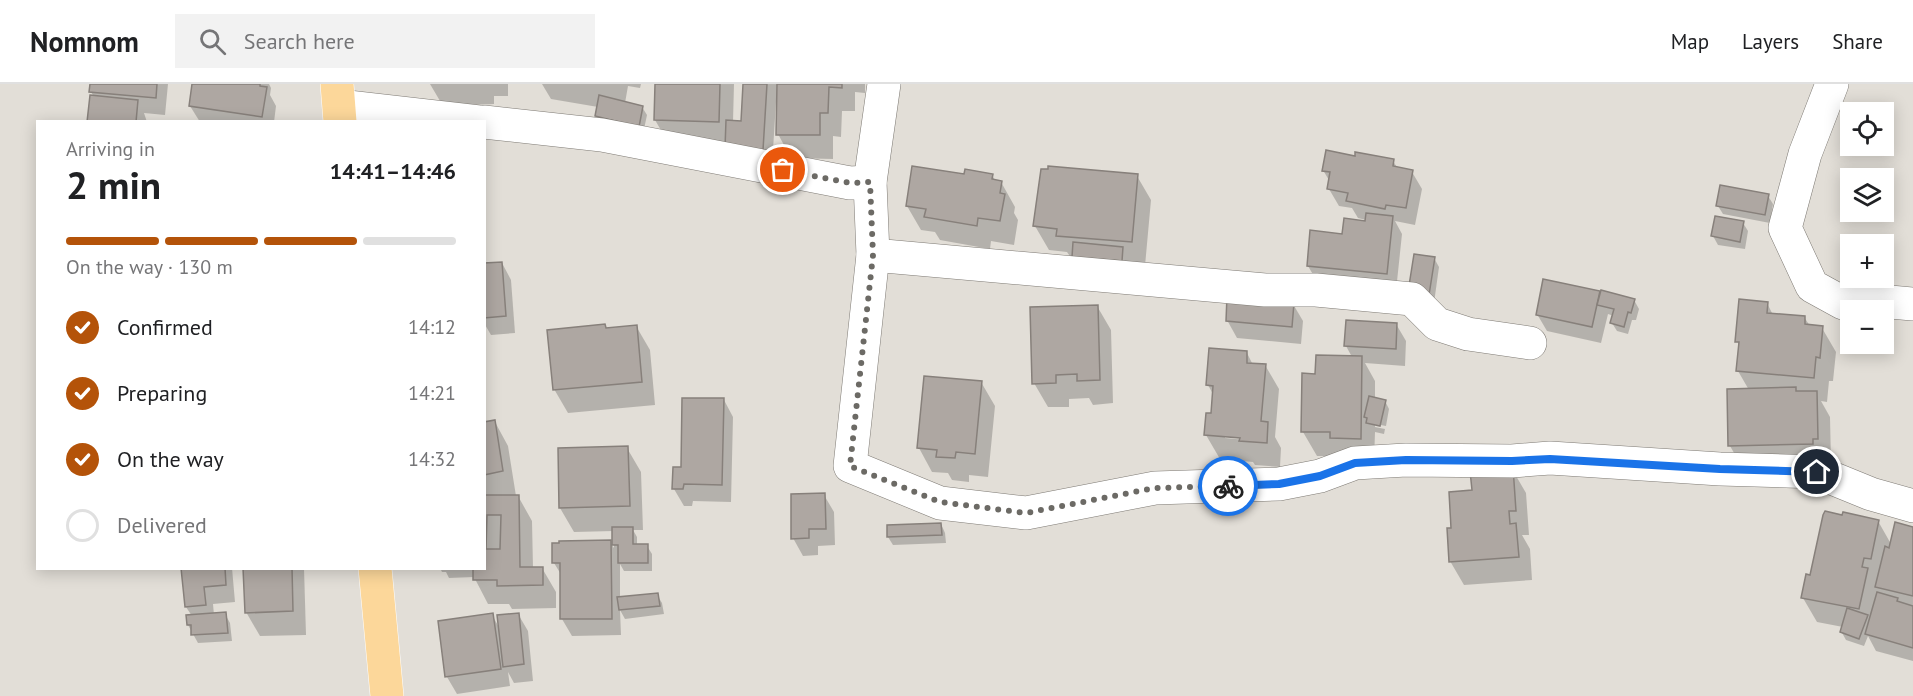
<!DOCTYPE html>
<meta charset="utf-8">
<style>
:root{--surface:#fff;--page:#f2f2f2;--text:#202124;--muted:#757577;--line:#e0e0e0;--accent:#b45309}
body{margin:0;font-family:"PT Sans",sans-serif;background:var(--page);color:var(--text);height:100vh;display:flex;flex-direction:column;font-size:22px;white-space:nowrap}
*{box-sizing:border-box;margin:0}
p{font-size:20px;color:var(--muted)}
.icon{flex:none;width:33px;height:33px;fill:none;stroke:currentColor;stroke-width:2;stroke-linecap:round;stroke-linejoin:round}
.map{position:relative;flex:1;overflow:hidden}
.sheet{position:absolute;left:36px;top:36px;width:450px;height:450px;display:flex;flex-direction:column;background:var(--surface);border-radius:0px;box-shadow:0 3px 15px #0003}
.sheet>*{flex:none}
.fabs{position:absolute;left:1840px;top:18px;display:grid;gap:12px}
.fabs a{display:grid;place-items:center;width:54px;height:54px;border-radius:0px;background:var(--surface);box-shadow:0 3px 15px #0003;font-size:30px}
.pin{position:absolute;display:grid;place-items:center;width:51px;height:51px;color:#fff;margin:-26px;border:3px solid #fff;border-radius:50%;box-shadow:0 2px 6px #0007}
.courier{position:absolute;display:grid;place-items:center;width:60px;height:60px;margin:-30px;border:4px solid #1a73e8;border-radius:50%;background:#fff;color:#222;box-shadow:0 2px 8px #0007}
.overview em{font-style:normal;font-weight:700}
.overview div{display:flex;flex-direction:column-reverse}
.overview{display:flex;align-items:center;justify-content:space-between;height:102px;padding:0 30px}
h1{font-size:39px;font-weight:700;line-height:45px}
.bar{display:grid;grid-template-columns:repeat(4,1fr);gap:9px 6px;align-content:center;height:72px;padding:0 30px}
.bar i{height:8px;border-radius:4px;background:var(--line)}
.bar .current{background:var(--accent)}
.bar p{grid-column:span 4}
ol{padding:0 30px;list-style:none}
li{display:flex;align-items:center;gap:18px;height:66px}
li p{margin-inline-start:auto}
li .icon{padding:6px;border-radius:50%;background:var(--accent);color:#fff;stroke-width:4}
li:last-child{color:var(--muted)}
li i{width:33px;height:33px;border:3px solid var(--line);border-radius:50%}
header{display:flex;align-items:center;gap:36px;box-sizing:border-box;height:84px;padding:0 30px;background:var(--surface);border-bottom:2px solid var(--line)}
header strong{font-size:28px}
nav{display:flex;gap:33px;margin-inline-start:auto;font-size:21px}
.search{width:420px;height:54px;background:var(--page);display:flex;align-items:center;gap:15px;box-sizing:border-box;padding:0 21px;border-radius:0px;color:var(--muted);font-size:22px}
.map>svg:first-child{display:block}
</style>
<header>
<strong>Nomnom</strong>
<div class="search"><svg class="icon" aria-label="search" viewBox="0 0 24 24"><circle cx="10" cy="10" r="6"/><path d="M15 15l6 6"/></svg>Search here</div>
<nav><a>Map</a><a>Layers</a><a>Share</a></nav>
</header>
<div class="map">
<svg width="1913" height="612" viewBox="0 0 1913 612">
<rect width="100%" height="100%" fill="#e2ded7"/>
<g fill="#0003" fill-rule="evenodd">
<polygon points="92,0 168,0 165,31 144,29 147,38 89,38 94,13 91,8"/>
<polygon points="194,0 269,0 271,4 270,11 276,22 274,38 200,38 190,22"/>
<polygon points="430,0 508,0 508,12 494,12 494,20 443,22"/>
<polygon points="542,0 641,0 640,4 628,2 625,19 642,23 647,31 643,50 601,41 596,32 598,23 551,15"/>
<polygon points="662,0 734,0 733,38 742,38 744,0 865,0 865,9 855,8 855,27 842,27 841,53 833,52 833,75 791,74 778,50 778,18 776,18 772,82 669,60 655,36"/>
<polygon points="1356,74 1393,77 1398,85 1412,88 1422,105 1415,141 1395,137 1402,150 1396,207 1318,199 1308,182 1344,151 1365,138 1366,136 1358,134 1352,124 1339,122 1329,105 1330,98 1323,86"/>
<polygon points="992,91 996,98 1001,98 1015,123 1014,129 1018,136 1014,161 991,157 990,165 940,156 935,148 921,146 907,122 966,92"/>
<polygon points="1137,92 1151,116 1145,182 1072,175 1067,168 1049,166 1035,142"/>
<polygon points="1768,112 1773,120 1770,139 1723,130 1718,122"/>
<polygon points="1743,139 1748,147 1745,165 1718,161 1713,152"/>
<polygon points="1434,174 1439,183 1434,219 1414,216"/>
<polygon points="502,179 511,196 515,249 491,251 484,239 484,181"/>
<polygon points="1599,208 1601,212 1634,216 1639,225 1636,236 1632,236 1628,250 1617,247 1612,239 1614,232 1608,230 1601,259 1547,247 1537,230"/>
<polygon points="1767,219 1773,231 1804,233 1810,242 1822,244 1836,268 1833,297 1829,297 1827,318 1821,317 1830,333 1831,378 1744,386 1730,362 1749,306 1738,287 1740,263 1737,257"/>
<polygon points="1293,220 1303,237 1301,260 1237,254 1227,236"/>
<polygon points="1097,222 1111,246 1113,319 1093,321 1089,314 1069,315 1069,323 1048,323 1034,299"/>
<polygon points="1396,240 1406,257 1405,282 1365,279 1375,297 1375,315 1385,317 1389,325 1386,342 1375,340 1375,343 1385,345 1384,350 1375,348 1374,378 1342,372 1317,372 1303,348 1317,292 1352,273 1346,262"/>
<polygon points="636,242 650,266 655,321 568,329 554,305 606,245"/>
<path d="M1247 269 1253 281H1265L1279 305 1275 353 1281 364 1280 383 1255 381 1253 378 1220 375 1206 351 1213 331 1214 312 1208 301ZM1225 351 1247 353V356L1225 354Z"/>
<polygon points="981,298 995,322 988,393 969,391 969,398 952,396 948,389 932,388 919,364"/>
<polygon points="724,316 733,333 731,418 693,417 692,422 684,422 674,405 682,384"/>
<polygon points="495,338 508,362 516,412 518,412 532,437 533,484 542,484 556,508 556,524 512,525 509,520 488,520 474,493 449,494 446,488 442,488 440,484 484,484 484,339"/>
<polygon points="627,364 641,388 643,446 633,446 637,453 637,462 647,462 652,470 652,487 624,487 620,480 620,514 657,511 662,519 664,530 625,535 620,526 621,551 572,552 562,535 562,492 554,479 610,458 614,464 614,447 574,448 560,424"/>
<polygon points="1512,385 1526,409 1529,451 1522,451 1530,465 1532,496 1464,501 1450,477 1453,446"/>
<polygon points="824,411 834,428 835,461 818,462 818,471 803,472 793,454"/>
<polygon points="1878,437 1891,460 1913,444 1913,577 1876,567 1868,552 1864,562 1846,556 1841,547 1843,543 1817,538 1803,514 1812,493"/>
<polygon points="941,440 945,449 946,459 893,461 888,453"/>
<polygon points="182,484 232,484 235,518 213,520 214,531 225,530 230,539 232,557 198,559 188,541 192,532 186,523"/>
<polygon points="244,484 304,484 306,551 260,552 246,528"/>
<polygon points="518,530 528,547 533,597 514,599 508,588 510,602 457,610 447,593 492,531 500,545"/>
</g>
<g fill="#aea7a2" stroke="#87807b" stroke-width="1.5" fill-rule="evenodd">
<polygon points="90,0 157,0 156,14 89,8"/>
<polygon points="192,0 260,0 260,2 267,3 262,33 189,22"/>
<polygon points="655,0 720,0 719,38 654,36"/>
<polygon points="743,0 767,0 763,66 725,64 726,36 741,37"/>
<polygon points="777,0 842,0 842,4 829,3 828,29 820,29 820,51 776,51"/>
<polygon points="90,11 138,16 136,38 87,38"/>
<polygon points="599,11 643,22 639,43 595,32"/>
<polygon points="1326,66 1355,72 1355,68 1394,75 1393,82 1413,86 1406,124 1386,121 1385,125 1346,117 1348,109 1327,105 1330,88 1322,87"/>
<polygon points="912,82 964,90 965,85 993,90 992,95 1002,97 1000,109 1005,110 1000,137 978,134 977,142 924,133 926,125 906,122"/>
<polygon points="1048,82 1138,90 1132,158 1056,152 1057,145 1033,142 1041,85 1048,85"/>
<polygon points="1720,101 1769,110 1765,131 1716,122"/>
<polygon points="1366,129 1393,132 1387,190 1307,182 1310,146 1342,150 1344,134 1365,137"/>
<polygon points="1715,132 1744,137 1740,158 1711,152"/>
<polygon points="1073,158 1123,163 1122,177 1072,173"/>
<polygon points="1414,170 1435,173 1429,211 1408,208"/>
<polygon points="502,178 506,232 484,234 484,179"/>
<polygon points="1543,195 1600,207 1592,243 1536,231"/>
<polygon points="1601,206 1635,215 1631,229 1628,228 1624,243 1610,239 1614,225 1597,221"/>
<polygon points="1227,212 1294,219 1292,243 1226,237"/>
<polygon points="1739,215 1768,218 1767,229 1805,232 1805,240 1823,242 1820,274 1816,273 1814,294 1736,287 1739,258 1735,258"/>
<polygon points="1098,221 1100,296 1077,297 1077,290 1056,291 1056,299 1032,300 1030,223"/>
<polygon points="1346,236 1397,239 1396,265 1344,262"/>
<polygon points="605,240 606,244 637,241 642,298 553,306 547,246"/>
<polygon points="1209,264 1247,267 1247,279 1266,280 1261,337 1268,338 1267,359 1239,357 1240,354 1204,351 1206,329 1211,329 1213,302 1206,301"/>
<polygon points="1316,271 1362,272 1361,355 1330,354 1330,348 1301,348 1302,289 1315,290"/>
<polygon points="924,292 982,297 975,370 956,368 955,374 936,373 937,366 917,364"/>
<polygon points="1796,303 1796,307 1817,307 1818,355 1813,355 1813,360 1728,362 1727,305"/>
<polygon points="1369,312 1386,316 1380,342 1366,339 1367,334 1364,333"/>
<polygon points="682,314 724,314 722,401 684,400 683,405 672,405 673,383 681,383"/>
<polygon points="495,336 503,387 484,391 484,338"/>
<polygon points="628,362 630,422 559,424 558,364"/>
<polygon points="1513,383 1516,427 1509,427 1510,440 1516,439 1519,473 1449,478 1447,444 1451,444 1449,408 1472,406 1470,387"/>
<polygon points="825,409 826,445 809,445 809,454 791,455 791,410"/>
<path d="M484 411H519L520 483H543V501L497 502V496H473V484H484ZM487 431H501L500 465H486Z"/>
<polygon points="1825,427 1842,431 1843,428 1879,436 1871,475 1864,474 1862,483 1868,484 1859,525 1801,514 1806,490 1810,491 1823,431"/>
<polygon points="1895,438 1913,443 1913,512 1875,503 1885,462 1889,464"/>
<polygon points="941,439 942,451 887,453 887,441"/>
<polygon points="612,443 633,443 633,460 648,460 648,479 618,479 618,461 612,461"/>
<polygon points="611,456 612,535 560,535 560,479 552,479 552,459 559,459 559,457"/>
<polygon points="181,484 225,484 226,501 204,503 206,521 185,523"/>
<polygon points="243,484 292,484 293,527 245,529"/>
<polygon points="1877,508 1898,514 1897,517 1913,522 1913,564 1865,550"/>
<polygon points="658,509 660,522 619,526 617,513"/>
<polygon points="1847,524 1868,531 1859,555 1840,548"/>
<polygon points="226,528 228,549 191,551 191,541 187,541 186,531"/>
<polygon points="493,529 501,585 445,593 438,537"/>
<polygon points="519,529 524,580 503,583 497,531"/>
</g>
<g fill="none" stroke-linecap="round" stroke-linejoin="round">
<g stroke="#7e7a74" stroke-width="34">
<g id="minor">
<polyline points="1832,0 1805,70 1785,144 1812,202 1843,219 1879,217 1913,220"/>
<polyline points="339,22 479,38"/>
<polyline points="484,38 602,51 850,99 870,98 873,171 850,382 940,419 1026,429 1155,404 1279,400 1320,392 1355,379 1406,376 1512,377 1550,374 1720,385 1817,388 1871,410 1913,422"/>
<polyline points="870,98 884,0"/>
<polyline points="873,171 1265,206 1316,206 1412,215 1437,240 1468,250 1530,259"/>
</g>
</g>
<g stroke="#fff" stroke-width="34">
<g id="major">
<polyline points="337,0 340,38"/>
<polyline points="375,484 387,612"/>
</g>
</g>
<use href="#minor" stroke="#fff" stroke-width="33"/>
<use href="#major" stroke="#fcd79a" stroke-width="33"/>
</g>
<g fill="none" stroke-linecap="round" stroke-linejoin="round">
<polyline stroke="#6c6a65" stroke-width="6" stroke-dasharray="0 10.8" points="783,86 850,99 870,98 873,171 850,382 940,418 1026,429 1155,404 1228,402"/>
<polyline stroke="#1a73e8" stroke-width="8" points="1228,402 1279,400 1320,392 1355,379 1406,376 1512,377 1550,375 1720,385 1817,388"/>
</g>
</svg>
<div class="fabs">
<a><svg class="icon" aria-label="locate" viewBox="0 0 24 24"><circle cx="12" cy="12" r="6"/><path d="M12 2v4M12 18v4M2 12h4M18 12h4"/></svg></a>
<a><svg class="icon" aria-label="layers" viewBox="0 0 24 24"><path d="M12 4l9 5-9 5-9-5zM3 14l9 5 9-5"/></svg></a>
<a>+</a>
<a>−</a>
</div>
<div class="pin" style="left:783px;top:86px;background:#ea580c"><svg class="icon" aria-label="bag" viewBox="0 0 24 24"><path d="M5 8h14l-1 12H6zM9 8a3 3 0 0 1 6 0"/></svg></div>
<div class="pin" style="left:1817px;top:388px;background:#1f2937"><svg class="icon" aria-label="home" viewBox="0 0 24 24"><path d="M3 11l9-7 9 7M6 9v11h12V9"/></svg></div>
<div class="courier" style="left:1228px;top:402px"><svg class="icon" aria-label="bike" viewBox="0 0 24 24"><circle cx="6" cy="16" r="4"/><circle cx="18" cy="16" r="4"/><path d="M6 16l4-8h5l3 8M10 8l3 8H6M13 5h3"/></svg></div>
<section class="sheet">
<div class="overview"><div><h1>2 min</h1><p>Arriving in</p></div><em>14:41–14:46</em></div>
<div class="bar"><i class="current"></i><i class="current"></i><i class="current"></i><i></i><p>On the way · 130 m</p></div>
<ol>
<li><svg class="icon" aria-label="check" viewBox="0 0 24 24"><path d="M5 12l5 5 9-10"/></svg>Confirmed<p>14:12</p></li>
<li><svg class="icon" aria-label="check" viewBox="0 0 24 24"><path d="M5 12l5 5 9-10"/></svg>Preparing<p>14:21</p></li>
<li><svg class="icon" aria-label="check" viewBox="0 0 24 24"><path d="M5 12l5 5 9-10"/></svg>On the way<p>14:32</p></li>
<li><i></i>Delivered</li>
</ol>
</section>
</div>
